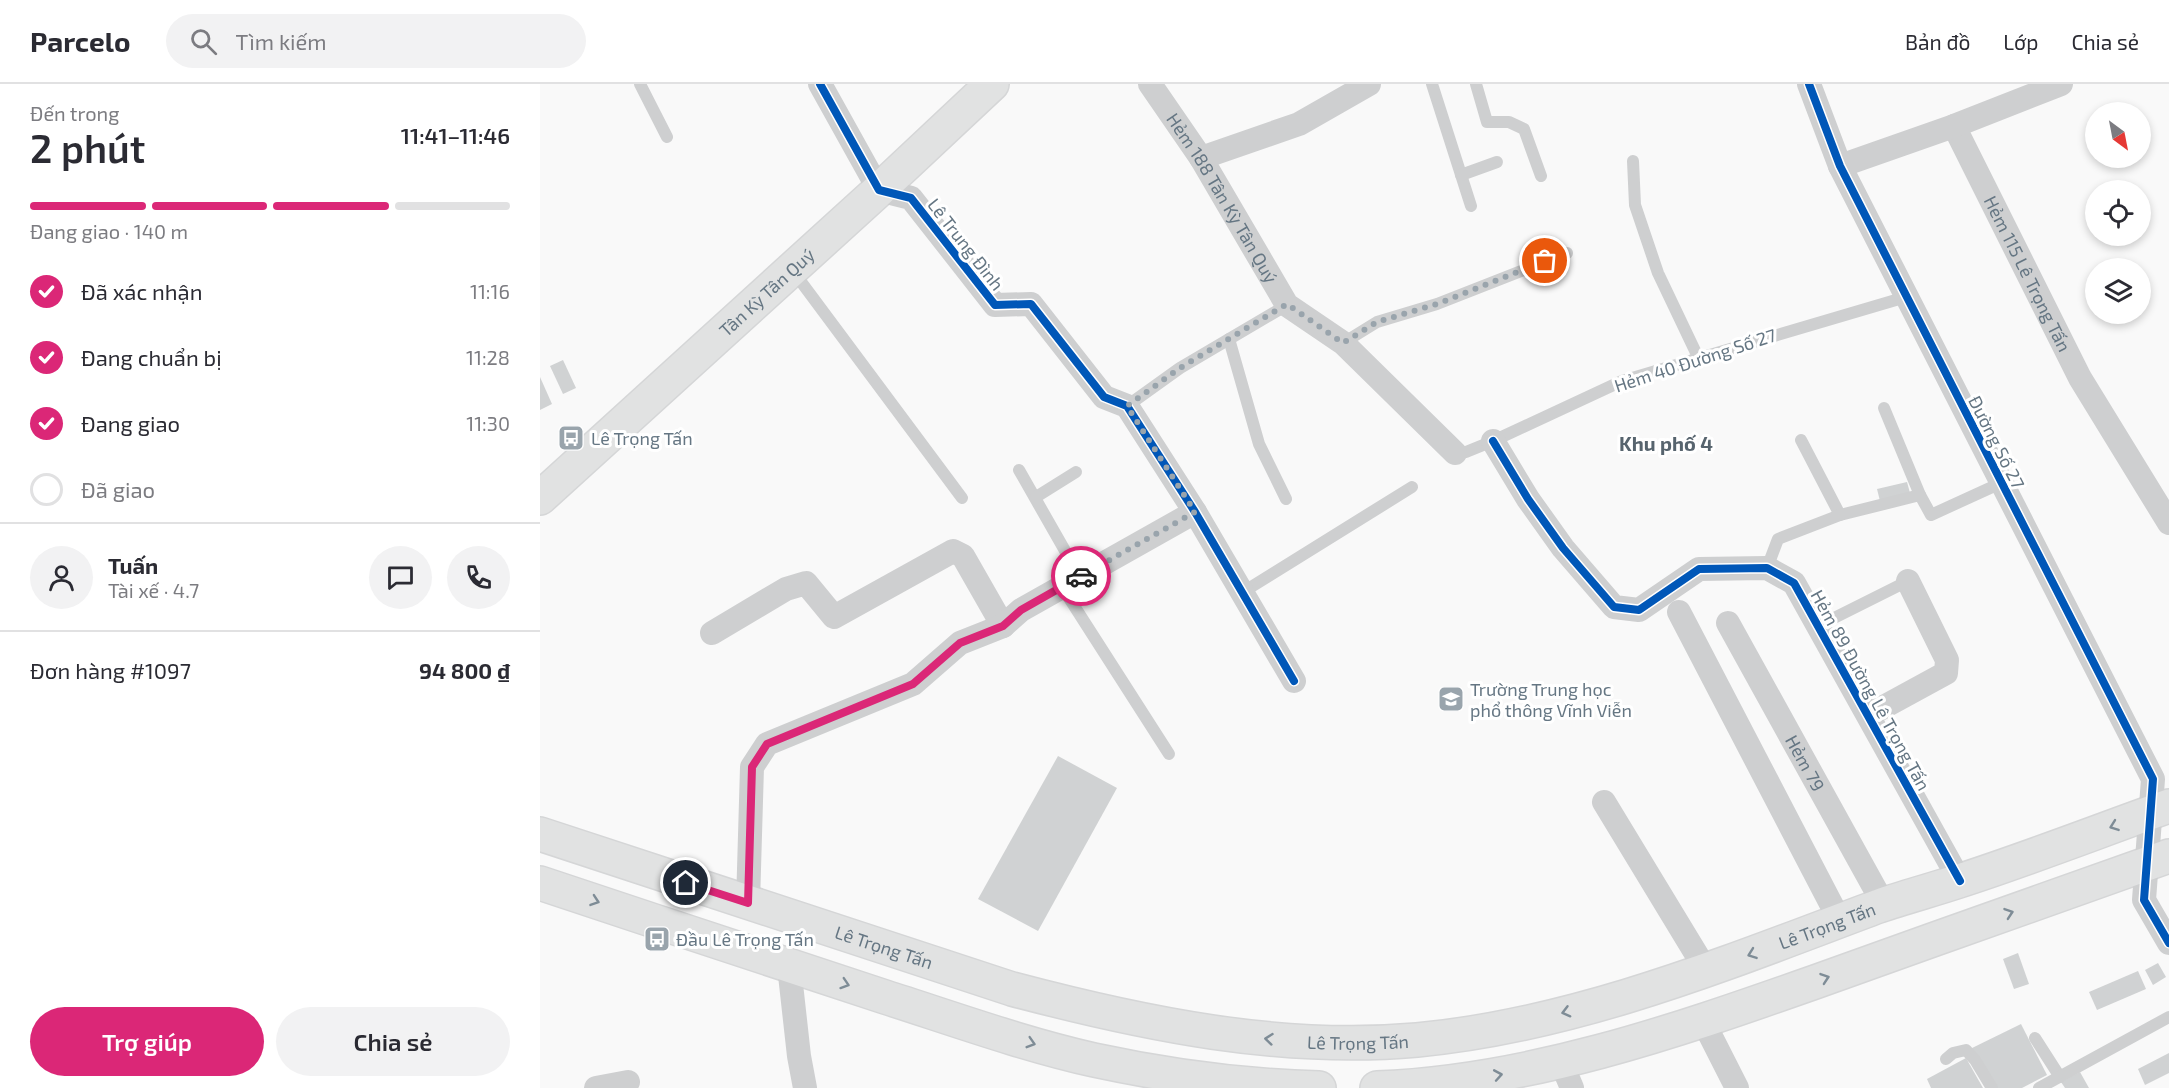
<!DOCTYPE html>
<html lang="vi">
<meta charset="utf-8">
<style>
:root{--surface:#fff;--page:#f2f2f3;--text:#2b2b33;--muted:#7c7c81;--line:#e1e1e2;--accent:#db2777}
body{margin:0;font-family:"Exo 2",sans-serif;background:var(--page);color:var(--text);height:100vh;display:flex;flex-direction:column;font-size:22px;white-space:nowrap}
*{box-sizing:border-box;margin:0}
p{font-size:20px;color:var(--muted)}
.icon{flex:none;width:33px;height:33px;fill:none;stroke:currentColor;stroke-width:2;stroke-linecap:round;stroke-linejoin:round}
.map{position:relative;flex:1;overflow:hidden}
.details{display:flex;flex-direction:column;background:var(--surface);width:540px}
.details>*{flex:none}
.needle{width:39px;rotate:148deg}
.fabs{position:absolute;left:1545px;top:18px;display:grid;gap:12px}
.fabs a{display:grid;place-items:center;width:66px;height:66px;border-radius:50%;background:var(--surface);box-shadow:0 3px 9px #0003;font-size:30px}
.pin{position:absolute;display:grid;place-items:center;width:51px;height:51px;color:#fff;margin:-26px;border:3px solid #fff;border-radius:50%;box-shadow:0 2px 6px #0007}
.courier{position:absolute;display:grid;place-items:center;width:60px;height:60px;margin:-30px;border:4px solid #db2777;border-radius:50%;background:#fff;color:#222;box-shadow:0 2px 8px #0007}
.summary em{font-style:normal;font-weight:600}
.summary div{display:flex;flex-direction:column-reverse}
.summary{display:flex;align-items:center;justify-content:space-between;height:102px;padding:0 30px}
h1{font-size:39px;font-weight:600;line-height:45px}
.bar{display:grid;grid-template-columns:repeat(4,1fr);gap:9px 6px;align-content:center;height:72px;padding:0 30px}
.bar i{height:8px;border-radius:4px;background:var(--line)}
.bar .current{background:var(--accent)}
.bar p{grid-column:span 4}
.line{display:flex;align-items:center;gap:15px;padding:0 30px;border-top:2px solid var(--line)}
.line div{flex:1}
.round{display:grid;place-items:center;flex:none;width:63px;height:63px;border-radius:32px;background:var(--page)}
ol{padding:0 30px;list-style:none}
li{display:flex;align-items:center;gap:18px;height:66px}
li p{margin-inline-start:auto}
li .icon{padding:6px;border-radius:50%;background:var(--accent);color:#fff;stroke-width:4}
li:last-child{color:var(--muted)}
li i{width:33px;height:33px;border:3px solid var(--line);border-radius:50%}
.button{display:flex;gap:12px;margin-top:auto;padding:12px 30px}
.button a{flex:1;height:69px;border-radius:36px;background:var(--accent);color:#fff;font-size:24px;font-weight:600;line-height:69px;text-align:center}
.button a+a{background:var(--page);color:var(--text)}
header{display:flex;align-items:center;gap:36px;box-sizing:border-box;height:84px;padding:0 30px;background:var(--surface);border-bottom:2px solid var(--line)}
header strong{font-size:28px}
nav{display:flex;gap:33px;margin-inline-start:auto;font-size:21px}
.search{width:420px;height:54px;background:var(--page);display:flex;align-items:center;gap:15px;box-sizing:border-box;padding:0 21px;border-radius:33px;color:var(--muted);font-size:22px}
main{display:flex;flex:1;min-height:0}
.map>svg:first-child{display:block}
</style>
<header>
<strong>Parcelo</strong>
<div class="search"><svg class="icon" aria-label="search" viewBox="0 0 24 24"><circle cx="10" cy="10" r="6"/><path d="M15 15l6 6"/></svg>Tìm kiếm</div>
<nav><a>Bản đồ</a><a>Lớp</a><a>Chia sẻ</a></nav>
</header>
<main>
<section class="details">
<div class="summary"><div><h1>2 phút</h1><p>Đến trong</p></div><em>11:41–11:46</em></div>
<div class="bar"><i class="current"></i><i class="current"></i><i class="current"></i><i></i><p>Đang giao · 140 m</p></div>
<ol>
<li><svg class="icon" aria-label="check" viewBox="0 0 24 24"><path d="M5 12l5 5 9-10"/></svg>Đã xác nhận<p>11:16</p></li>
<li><svg class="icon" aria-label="check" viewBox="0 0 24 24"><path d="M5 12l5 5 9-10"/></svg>Đang chuẩn bị<p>11:28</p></li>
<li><svg class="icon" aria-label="check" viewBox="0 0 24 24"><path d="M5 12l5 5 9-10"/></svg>Đang giao<p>11:30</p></li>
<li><i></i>Đã giao</li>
</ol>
<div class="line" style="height:108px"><a class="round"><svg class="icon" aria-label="person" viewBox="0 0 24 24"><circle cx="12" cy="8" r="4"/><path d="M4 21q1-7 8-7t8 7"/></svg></a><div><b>Tuấn</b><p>Tài xế · 4.7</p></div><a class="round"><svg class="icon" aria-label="chat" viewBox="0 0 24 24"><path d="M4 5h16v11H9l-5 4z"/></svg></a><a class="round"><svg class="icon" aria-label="phone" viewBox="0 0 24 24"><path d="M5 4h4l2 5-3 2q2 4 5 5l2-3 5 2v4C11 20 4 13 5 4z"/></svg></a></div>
<div class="line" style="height:78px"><div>Đơn hàng #1097</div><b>94 800 ₫</b></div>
<div class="button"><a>Trợ giúp</a><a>Chia sẻ</a></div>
</section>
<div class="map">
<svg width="1629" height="1004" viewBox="0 0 1629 1004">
<rect width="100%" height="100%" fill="#f9f9f9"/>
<g fill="#d0d2d3">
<polygon points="23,276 36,304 23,310 10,282"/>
<polygon points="0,293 12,320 0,326"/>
<polygon points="1367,398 1370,409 1340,417 1337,405"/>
<polygon points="518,672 577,704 498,847 438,815"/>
<polygon points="1478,869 1489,900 1474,905 1463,875"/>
<polygon points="1618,879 1626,893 1613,901 1605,886"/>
<polygon points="1598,887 1606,905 1557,926 1549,908"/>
<polygon points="1481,940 1507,991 1482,1004 1450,1004 1430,965"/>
<polygon points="1629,969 1629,989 1605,1001 1598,985"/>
<polygon points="1426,974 1443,1004 1391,1004 1387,995"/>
<polygon points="1540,988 1549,1004 1525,1004 1521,998"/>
</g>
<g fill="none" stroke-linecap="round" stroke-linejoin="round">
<g stroke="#d5d6d7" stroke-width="36">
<g id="secondary">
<path id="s4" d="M0 414 339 106 452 0"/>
<path id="s5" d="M0 750 472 905C604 940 740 968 877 956 1037 941 1189 878 1339 822 1365 813 1392 806 1419 797 1490 774 1559 747 1629 722"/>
<path d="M0 799C115 837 230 876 345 913 414 935 483 960 554 976 628 992 703 1002 779 1004"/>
<path d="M837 1004C989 998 1133 948 1275 898 1393 856 1511 813 1629 772"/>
</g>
</g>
<g stroke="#cecfd0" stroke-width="12">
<polyline points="100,0 127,53"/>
<polyline points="892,0 931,122"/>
<polyline points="936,0 947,38 969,38 984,45 1001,92"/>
<polyline points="1093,77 1095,121 1118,189 1158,273"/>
<polyline points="921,91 957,78"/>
<polyline points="253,187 422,414"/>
<polyline points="689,255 719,360 746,415"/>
<polyline points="803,259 837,238 897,220 1027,169"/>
<polyline points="587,322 640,284 747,221"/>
<polyline points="1344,324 1380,411"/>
<polyline points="1261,356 1300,431"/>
<polyline points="915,369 926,368 953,357 1082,297 1366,213"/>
<polyline points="479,386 540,493"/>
<polyline points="496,413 536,388"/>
<polyline points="1227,484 1238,455 1300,431 1380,411 1391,431 1461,399"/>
<polyline points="522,503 629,670"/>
<polyline points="703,508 872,403"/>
<polyline points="1278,542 1368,497"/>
<polyline points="1495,954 1520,993"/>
<polyline points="1406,975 1413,969 1426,966 1435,976 1452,1004"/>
<polyline points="1499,1004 1629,933"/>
</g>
<g stroke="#cecfd0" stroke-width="24">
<polyline points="280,0 339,106 371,114 455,221 491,220 564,313 587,322 655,428 754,597"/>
<path id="s1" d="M610 0 661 74 747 221 803 259 915 369"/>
<polyline points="1269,0 1300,82 1613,695 1604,816 1629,859"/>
<path id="s2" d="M1414 42 1540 294 1629 439"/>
<polyline points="661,74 759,40 829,0"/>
<polyline points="1300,82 1414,42 1521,0"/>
<polyline points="953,357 988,415 1023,464 1074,523 1099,526 1159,485 1227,484 1254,499 1420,797"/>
<polyline points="1139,528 1300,837"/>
<path id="s3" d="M1188 539 1344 821"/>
<polyline points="172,549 246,505 266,499 294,533 413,467 423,472 463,542"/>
<polyline points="1329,631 1406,589 1407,576 1368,497"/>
<polyline points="1064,718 1166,886"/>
<polyline points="208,819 212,683 227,660 373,600 420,559 463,542 481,526 655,428"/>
<polyline points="249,882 259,972 265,1004"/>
<polyline points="1163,937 1197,1004"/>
<polyline points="1021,978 1032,1004"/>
<polyline points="56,1004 88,998"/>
</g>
<use href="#secondary" stroke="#e1e2e2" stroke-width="33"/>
<g stroke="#fff" stroke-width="11">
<g id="cycleway">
<polyline points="280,0 339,106 371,114 455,221 491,220 564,313 587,322 655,428 754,597"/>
<polyline points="1269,0 1300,82 1613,695 1604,816 1629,859"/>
<polyline points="953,357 988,415 1023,464 1074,523 1099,526 1159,485 1227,484 1254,499 1420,797"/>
</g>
</g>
<use href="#cycleway" stroke="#0057b8" stroke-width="8"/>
</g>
<defs><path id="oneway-chevron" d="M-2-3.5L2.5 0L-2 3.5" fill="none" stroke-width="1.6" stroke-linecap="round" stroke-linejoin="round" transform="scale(1.5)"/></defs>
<g stroke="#7e8c96">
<use href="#oneway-chevron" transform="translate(1574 742) rotate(160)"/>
<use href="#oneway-chevron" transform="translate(55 817) rotate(19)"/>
<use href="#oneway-chevron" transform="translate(1469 829) rotate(-19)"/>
<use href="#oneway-chevron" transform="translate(1212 870) rotate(160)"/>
<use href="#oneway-chevron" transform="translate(1285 894) rotate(-19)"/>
<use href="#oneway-chevron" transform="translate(305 900) rotate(18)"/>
<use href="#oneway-chevron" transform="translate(1026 928) rotate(165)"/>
<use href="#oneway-chevron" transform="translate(729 955) rotate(-174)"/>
<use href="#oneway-chevron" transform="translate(491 959) rotate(17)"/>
<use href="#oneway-chevron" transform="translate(958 991) rotate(-10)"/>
</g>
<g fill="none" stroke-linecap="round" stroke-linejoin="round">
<polyline stroke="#99a4ac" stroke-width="6" stroke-dasharray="0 10.8" points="541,492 655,428 587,322 640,284 747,220 803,259 837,238 897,220 1005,177"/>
<polyline stroke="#db2777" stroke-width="8" points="146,799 208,819 212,683 227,660 373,600 420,559 463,542 481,526 541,492"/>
</g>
<defs>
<g id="bus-square" transform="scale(1.35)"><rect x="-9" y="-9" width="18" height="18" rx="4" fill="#99a4ac" stroke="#fff"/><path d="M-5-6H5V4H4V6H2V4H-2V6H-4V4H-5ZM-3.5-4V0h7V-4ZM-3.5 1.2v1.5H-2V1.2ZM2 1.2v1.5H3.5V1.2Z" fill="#fff"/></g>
<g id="school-square" transform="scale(1.35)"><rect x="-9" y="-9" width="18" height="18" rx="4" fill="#99a4ac" stroke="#fff"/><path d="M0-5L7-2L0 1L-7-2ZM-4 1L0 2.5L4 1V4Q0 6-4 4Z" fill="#fff"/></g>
</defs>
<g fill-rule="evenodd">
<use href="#bus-square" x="31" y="354"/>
<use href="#school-square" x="911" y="615"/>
<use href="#bus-square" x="117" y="855"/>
</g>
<g text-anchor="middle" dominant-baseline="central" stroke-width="6" stroke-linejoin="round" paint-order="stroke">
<g font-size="18" fill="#657683" stroke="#fff">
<text stroke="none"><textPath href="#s1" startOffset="135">Hẻm 188 Tân Kỳ Tân Quý</textPath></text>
<text transform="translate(426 160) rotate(52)">Lê Trung Đình</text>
<text stroke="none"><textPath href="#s2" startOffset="165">Hẻm 115 Lê Trọng Tấn</textPath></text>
<text stroke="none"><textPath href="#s4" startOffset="306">Tân Kỳ Tân Quý</textPath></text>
<text transform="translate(1155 276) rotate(-18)">Hẻm 40 Đường Số 27</text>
<text transform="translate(1457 358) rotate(63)">Đường Số 27</text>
<text transform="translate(1331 606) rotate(61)">Hẻm 89 Đường Lê Trọng Tấn</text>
<text stroke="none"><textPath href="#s3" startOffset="160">Hẻm 79</textPath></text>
<text stroke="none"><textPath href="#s5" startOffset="1334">Lê Trọng Tấn</textPath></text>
<text stroke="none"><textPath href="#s5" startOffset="362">Lê Trọng Tấn</textPath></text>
<text stroke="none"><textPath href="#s5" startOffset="848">Lê Trọng Tấn</textPath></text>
</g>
<g font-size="18" fill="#657683" stroke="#fff" text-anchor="start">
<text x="51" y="354">Lê Trọng Tấn</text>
<text x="930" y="605">Trường Trung học<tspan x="930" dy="21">phổ thông Vĩnh Viễn</tspan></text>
<text x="136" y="855">Đầu Lê Trọng Tấn</text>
</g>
<g font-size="20" font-weight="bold" fill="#57646e" stroke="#fff">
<text x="1126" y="359">Khu phố 4</text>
</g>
</g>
</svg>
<div class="fabs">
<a><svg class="needle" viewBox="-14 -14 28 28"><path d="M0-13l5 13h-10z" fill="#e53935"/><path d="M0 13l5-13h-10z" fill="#7c7c81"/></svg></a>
<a><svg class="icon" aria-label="locate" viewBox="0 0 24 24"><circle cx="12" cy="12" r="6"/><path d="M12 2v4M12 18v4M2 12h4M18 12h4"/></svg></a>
<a><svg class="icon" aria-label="layers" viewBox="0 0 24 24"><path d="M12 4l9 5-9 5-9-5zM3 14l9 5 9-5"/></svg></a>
</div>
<div class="pin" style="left:1005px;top:177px;background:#ea580c"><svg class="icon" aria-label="bag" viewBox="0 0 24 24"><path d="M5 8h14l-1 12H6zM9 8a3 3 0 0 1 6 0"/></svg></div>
<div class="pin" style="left:146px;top:799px;background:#1f2937"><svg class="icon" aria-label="home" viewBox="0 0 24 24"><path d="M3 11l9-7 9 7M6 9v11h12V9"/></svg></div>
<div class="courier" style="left:541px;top:492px"><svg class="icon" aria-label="car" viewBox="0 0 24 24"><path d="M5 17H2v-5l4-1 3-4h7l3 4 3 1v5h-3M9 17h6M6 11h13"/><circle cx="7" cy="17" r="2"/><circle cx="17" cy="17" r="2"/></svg></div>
</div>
</main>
